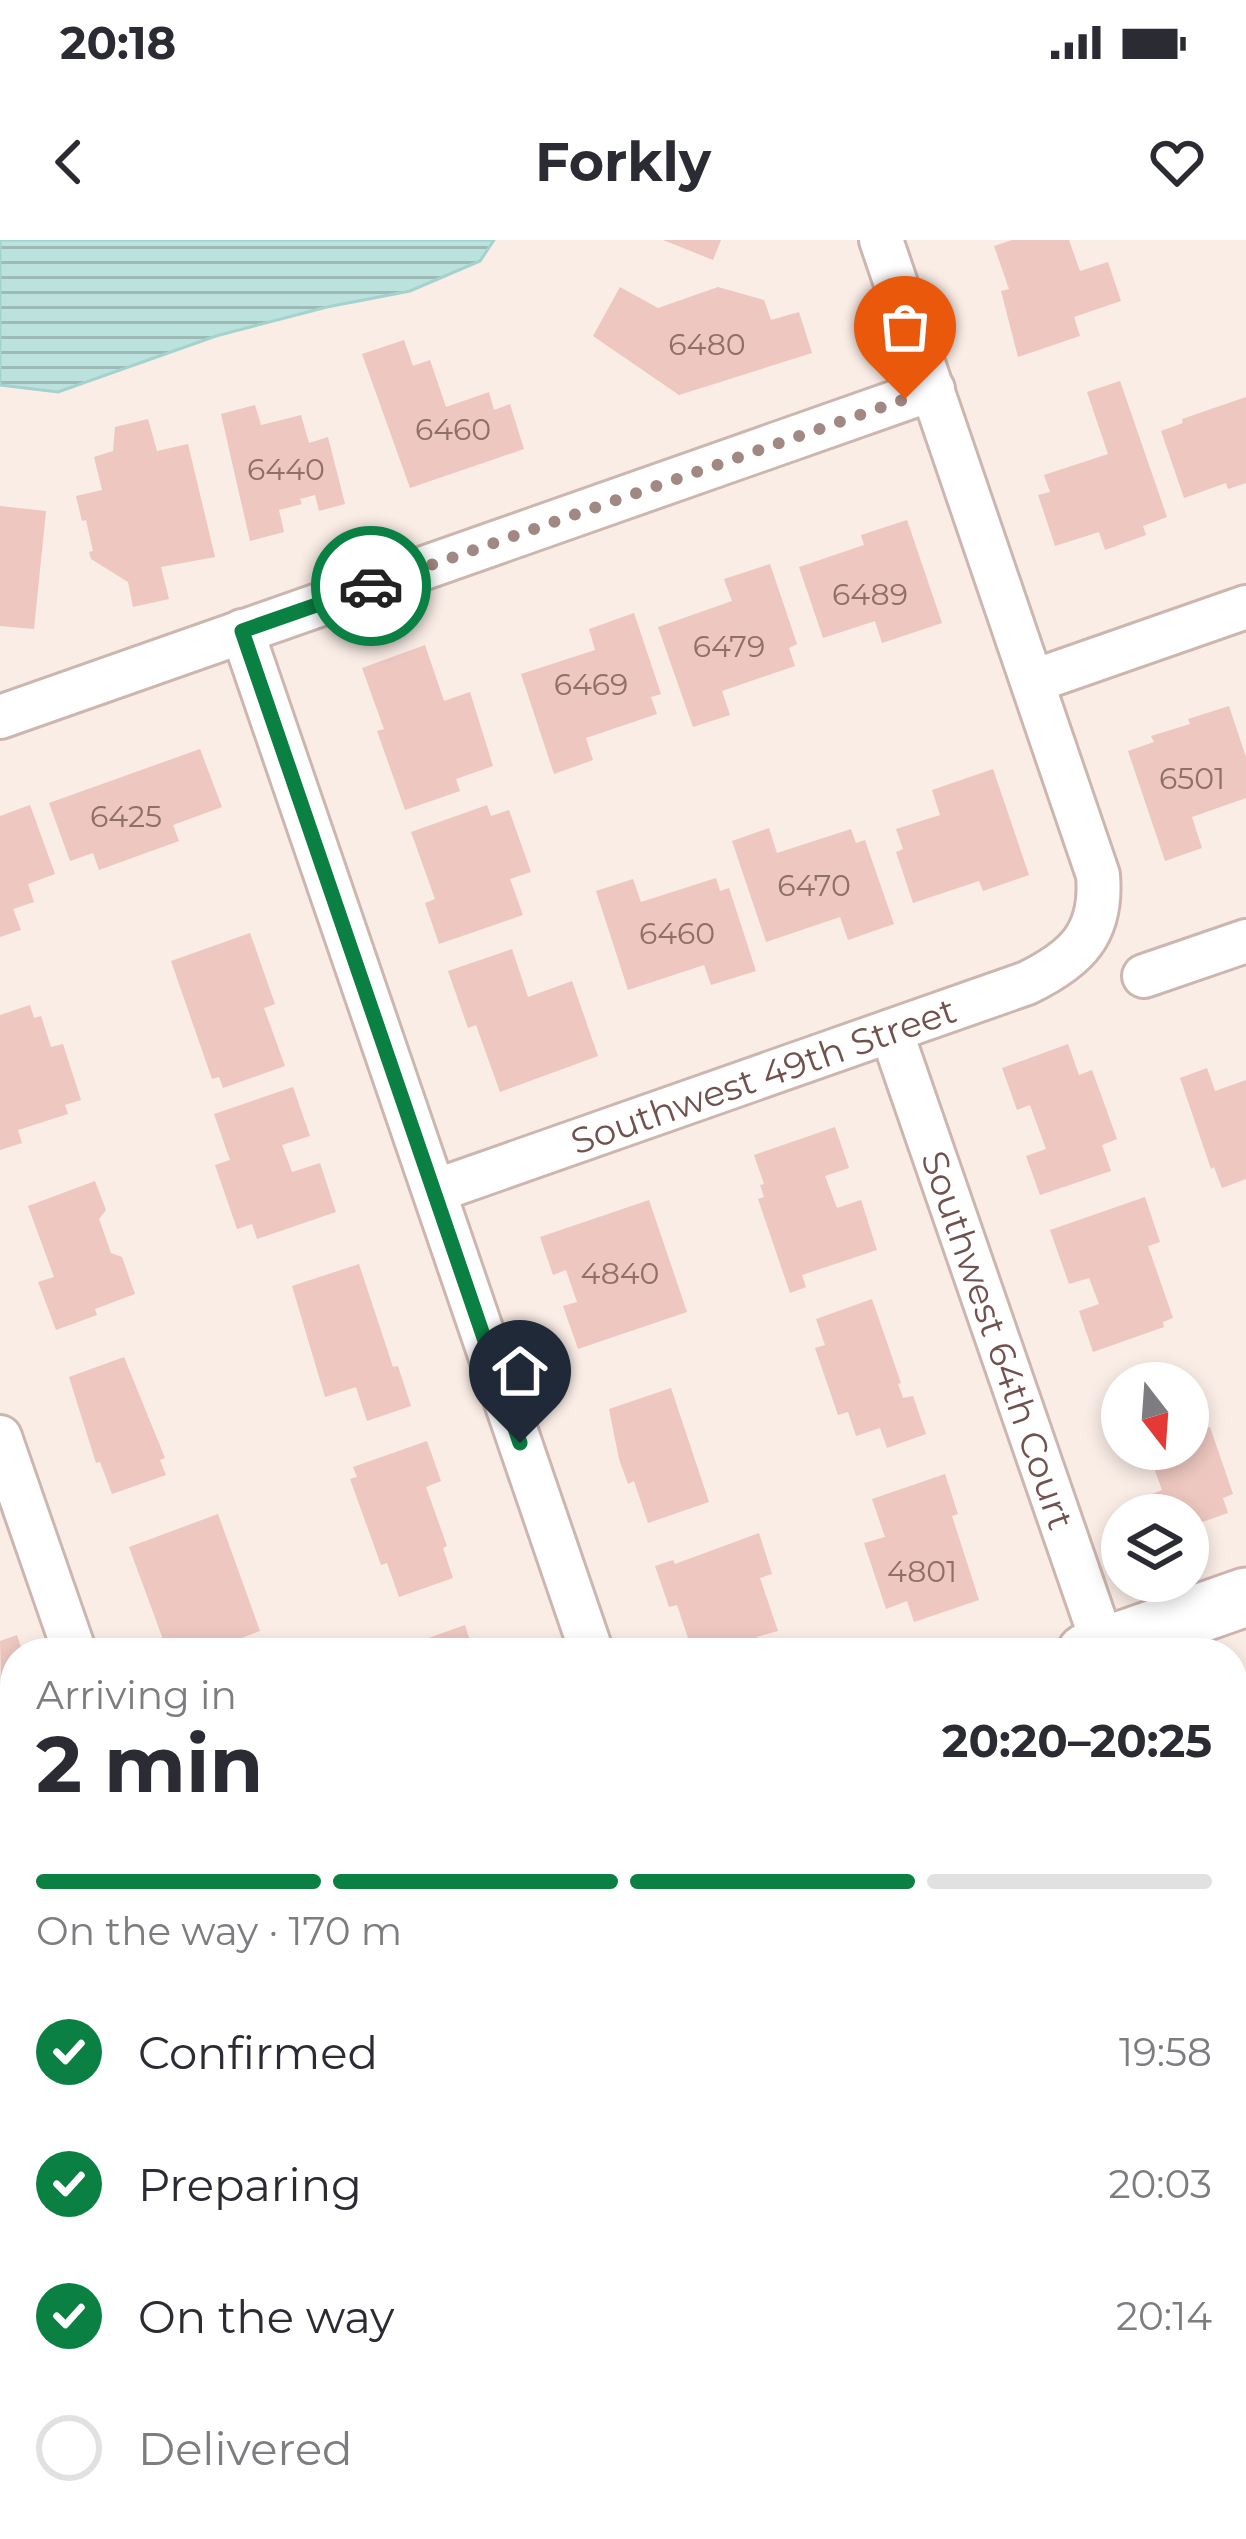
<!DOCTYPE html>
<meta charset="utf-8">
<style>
:root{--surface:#fff;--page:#f7f7f7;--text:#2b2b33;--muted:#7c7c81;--line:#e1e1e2;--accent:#0b8043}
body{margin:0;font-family:Montserrat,sans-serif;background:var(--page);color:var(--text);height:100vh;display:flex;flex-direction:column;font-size:45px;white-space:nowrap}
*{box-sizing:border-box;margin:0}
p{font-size:39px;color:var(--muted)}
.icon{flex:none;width:66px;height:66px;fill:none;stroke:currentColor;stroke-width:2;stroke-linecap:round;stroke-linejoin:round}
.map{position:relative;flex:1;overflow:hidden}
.drawer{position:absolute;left:0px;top:1398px;width:1248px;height:903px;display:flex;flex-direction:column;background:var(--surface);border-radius:48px 48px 0 0;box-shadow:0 6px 18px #0003}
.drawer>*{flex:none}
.needle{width:78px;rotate:163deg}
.fabs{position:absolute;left:1101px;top:1122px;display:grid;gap:24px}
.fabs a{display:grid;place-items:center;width:108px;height:108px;border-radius:50%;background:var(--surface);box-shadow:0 6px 18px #0003;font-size:60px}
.pin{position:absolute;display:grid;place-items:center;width:102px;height:102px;color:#fff;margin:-123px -51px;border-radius:50% 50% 50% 0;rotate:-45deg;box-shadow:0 0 12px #0007}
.pin .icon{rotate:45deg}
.courier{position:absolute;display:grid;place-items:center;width:120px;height:120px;margin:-60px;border:9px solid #0b8043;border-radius:50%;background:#fff;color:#222;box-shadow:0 3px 15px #0007}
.headline em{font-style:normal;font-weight:700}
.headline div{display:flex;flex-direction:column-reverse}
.headline{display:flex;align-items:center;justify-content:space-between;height:204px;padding:0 36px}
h1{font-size:78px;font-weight:700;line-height:90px}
.bar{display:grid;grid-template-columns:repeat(4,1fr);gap:18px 12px;align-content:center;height:144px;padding:0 36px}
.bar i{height:15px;border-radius:9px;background:var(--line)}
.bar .active{background:var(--accent)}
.bar p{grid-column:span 4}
ol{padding:0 36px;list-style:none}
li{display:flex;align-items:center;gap:36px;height:132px}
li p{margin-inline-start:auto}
li .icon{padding:12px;border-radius:50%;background:var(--accent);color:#fff;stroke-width:4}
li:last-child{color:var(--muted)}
li i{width:66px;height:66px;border:6px solid var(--line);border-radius:50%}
.status{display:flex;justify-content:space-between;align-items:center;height:84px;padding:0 60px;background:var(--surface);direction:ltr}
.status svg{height:33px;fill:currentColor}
header{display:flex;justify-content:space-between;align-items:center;height:156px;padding:0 36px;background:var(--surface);font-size:54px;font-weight:700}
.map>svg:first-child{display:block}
</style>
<div class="status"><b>20:18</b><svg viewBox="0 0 49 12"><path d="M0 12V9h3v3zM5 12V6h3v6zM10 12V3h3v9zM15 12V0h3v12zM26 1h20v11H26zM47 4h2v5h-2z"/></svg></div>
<header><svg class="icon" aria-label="back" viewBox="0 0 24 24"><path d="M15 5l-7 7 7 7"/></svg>Forkly<svg class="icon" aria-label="heart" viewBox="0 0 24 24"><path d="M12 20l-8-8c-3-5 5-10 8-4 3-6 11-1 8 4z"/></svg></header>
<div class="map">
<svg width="1246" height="2299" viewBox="0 0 1246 2299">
<defs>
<pattern id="water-rules" width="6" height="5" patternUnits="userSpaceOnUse" patternTransform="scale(3)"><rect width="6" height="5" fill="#bce2de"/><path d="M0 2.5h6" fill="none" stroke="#9dbab6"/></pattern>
</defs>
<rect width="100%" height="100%" fill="#faede6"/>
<polygon fill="url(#water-rules)" stroke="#a4d2ce" stroke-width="3" points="0,0 494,0 480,21 410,51 327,67 216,96 58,152 0,145"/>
<g fill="#edc7c0">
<polygon points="663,0 721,0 713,20"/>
<polygon points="1012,0 1069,0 1080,31 1108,22 1121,61 1074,77 1080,96 1018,117 1001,51 1009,49 994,6"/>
<polygon points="620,47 658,68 718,47 764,60 771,80 799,72 812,113 679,155 593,96"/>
<polygon points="404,100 413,126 430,120 446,167 489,152 494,170 510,164 524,209 410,248 362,114"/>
<polygon points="1120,141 1167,277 1143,286 1146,295 1105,310 1099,292 1055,306 1038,255 1050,252 1044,235 1108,214 1087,152"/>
<polygon points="1246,157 1246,243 1228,249 1226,243 1184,258 1161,191 1183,183 1182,179"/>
<polygon points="255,165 261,185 301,175 309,203 328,197 345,264 319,271 315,255 300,259 302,264 279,270 284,292 250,301 221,174"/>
<polygon points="148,179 157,211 188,204 215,317 161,327 169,359 133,367 128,342 91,319 89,312 93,311 86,280 82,281 76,256 102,250 94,217 113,211 115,187"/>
<polygon points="0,266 46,271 34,389 0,386"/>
<polygon points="907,280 942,383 882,403 875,381 823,398 799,327 864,305 861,295"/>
<polygon points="770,324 797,404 789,408 795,426 722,451 730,475 693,487 658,387 732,361 724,339"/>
<polygon points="634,373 661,454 651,457 657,474 586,498 593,520 554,534 521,434 595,410 589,389"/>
<polygon points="425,405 444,461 470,452 493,526 456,539 460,551 405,570 377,491 384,489 362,428"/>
<polygon points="1229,466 1246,517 1246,558 1192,577 1202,608 1165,621 1128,511 1154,502 1151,496 1190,484 1188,479"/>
<polygon points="200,509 222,567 173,585 179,601 99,630 93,613 70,621 49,563"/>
<polygon points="993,529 1029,635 983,651 979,641 913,663 896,612 903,609 896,589 940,575 932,550"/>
<polygon points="30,565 55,634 28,644 34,662 13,669 21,690 0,697 0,576"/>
<polygon points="487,565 491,576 509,570 531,632 510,639 523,675 439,704 425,663 435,659 411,592"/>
<polygon points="769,588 777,613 851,589 856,603 865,600 894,684 848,700 840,677 766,702 732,601"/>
<polygon points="716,638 720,651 729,648 756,731 711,745 704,725 628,750 596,651 633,639 641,662"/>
<polygon points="250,693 275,764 264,768 285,826 223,848 219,837 212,839 171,721"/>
<polygon points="512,709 528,757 572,741 598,816 500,852 476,785 468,788 448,731"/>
<polygon points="30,765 34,778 41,776 51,807 63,804 81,860 65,865 68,874 18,890 22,903 0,910 0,775"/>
<polygon points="1068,804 1079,835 1092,830 1117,899 1102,905 1111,931 1040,955 1026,916 1046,909 1030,865 1017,870 1002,828"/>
<polygon points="1207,828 1215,851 1246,840 1246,939 1222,948 1214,927 1211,929 1180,838"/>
<polygon points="293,847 310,896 282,905 292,932 320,923 336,972 257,999 252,984 237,989 215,925 230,920 214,874"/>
<polygon points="835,887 849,928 825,936 837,968 861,960 877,1010 802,1035 806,1047 790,1053 758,959 764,957 760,945 764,944 754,915"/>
<polygon points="95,941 106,970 99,979 111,1013 122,1017 135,1054 95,1069 97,1075 56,1090 38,1042 54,1037 28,966"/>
<polygon points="1145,957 1160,1002 1148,1006 1173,1078 1163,1082 1164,1087 1093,1112 1079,1071 1099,1064 1089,1038 1069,1044 1050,990"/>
<polygon points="649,960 687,1072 578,1109 563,1066 577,1062 566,1030 553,1035 540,997"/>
<polygon points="359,1024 393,1127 398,1126 411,1166 367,1181 356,1147 325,1157 292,1046"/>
<polygon points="872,1059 901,1143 898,1144 903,1158 913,1156 926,1194 887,1208 880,1188 856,1196 848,1172 838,1175 815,1108 825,1105 816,1079"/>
<polygon points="124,1117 165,1218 160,1220 166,1235 112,1254 100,1222 96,1223 69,1137"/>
<polygon points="671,1148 709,1262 648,1283 634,1241 628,1244 619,1219 609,1169"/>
<polygon points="1188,1159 1200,1190 1210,1187 1233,1254 1223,1258 1228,1273 1188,1287 1188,1275 1156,1275 1150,1255 1162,1250 1147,1209 1188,1209"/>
<polygon points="427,1201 441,1241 426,1247 447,1306 443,1308 453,1338 399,1357 387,1323 381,1325 350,1239 357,1237 353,1227"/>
<polygon points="945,1234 958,1274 952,1276 979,1360 914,1382 907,1361 886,1369 864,1303 885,1297 872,1259"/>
<polygon points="218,1274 260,1391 202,1413 168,1413 129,1307"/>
<polygon points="759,1293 772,1334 760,1338 778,1391 757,1397 762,1413 693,1413 677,1365 669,1367 655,1326 673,1320 675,1324"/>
<polygon points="465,1385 474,1413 409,1413 406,1406"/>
<polygon points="17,1395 23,1413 15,1413 15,1495 3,1500 0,1401"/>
<polygon points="1246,1538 1246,1620 1233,1625 1233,1542"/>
<polygon points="15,1592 15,1672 0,1677 0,1597"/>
<polygon points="15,1959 15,2059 0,2056 0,1965"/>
</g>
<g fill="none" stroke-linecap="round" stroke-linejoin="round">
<g stroke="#cdb6b0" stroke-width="48">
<g id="street">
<polyline points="242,391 592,1413"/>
<polyline points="1034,441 1246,367"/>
<polyline points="0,477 933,149"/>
<polyline points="1144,736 1246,701"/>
<path id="s1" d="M891 791 1104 1407"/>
<path id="s2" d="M435 951 1027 743C1076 719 1103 694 1098 635L881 0"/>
<polyline points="0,1197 75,1413"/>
<polyline points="1233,1963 1246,2001"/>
<polyline points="234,2286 237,2299"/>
</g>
</g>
<g stroke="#cfb4ae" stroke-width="63">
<g id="secondary">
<polyline points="1086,1413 1246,1357"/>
<polyline points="0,1795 15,1789"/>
</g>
</g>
<use href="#street" stroke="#fff" stroke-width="42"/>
<use href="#secondary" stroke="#fff" stroke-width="57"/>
</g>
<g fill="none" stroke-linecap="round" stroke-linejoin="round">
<polyline stroke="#a18883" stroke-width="12" stroke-dasharray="0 21.6" points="371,346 905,159"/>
<polyline stroke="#0b8043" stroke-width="15" points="371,346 242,391 520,1203"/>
</g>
<g text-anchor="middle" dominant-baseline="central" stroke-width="12" stroke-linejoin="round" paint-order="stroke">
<g font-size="30" fill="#906e6a">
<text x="707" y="104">6480</text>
<text x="453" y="189">6460</text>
<text x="286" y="229">6440</text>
<text x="870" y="354">6489</text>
<text x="729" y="406">6479</text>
<text x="591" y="444">6469</text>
<text x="1192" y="538">6501</text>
<text x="126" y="576">6425</text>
<text x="814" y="645">6470</text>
<text x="677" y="693">6460</text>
<text x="620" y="1033">4840</text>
<text x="922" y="1331">4801</text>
</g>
<g font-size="36" fill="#71514d" stroke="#fdf2ec">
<text stroke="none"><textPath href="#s2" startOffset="348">Southwest 49th Street</textPath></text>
<text stroke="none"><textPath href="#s1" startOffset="327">Southwest 64th Court</textPath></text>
</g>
</g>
</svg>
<div class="fabs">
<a><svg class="needle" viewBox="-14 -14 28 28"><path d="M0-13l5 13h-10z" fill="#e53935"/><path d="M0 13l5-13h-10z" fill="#7c7c81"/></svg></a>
<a><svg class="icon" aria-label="layers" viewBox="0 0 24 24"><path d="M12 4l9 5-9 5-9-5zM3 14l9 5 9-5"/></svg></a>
</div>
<div class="pin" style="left:905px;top:159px;background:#ea580c"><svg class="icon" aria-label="bag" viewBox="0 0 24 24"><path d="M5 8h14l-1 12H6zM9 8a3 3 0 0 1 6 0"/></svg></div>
<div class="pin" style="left:520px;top:1203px;background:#1f2937"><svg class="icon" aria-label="home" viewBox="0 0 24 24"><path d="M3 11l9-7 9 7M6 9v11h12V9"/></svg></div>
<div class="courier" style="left:371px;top:346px"><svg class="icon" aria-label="car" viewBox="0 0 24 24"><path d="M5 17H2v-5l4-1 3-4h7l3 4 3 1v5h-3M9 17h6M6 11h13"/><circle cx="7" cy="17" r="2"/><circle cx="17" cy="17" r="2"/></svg></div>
<section class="drawer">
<div class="headline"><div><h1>2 min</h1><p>Arriving in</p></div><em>20:20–20:25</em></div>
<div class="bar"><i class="active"></i><i class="active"></i><i class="active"></i><i></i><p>On the way · 170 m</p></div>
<ol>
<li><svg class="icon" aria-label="check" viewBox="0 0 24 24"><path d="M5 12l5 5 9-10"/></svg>Confirmed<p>19:58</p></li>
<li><svg class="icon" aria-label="check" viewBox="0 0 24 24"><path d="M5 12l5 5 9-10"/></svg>Preparing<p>20:03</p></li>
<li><svg class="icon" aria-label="check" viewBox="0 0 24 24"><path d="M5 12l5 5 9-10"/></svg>On the way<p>20:14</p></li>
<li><i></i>Delivered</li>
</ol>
</section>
</div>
